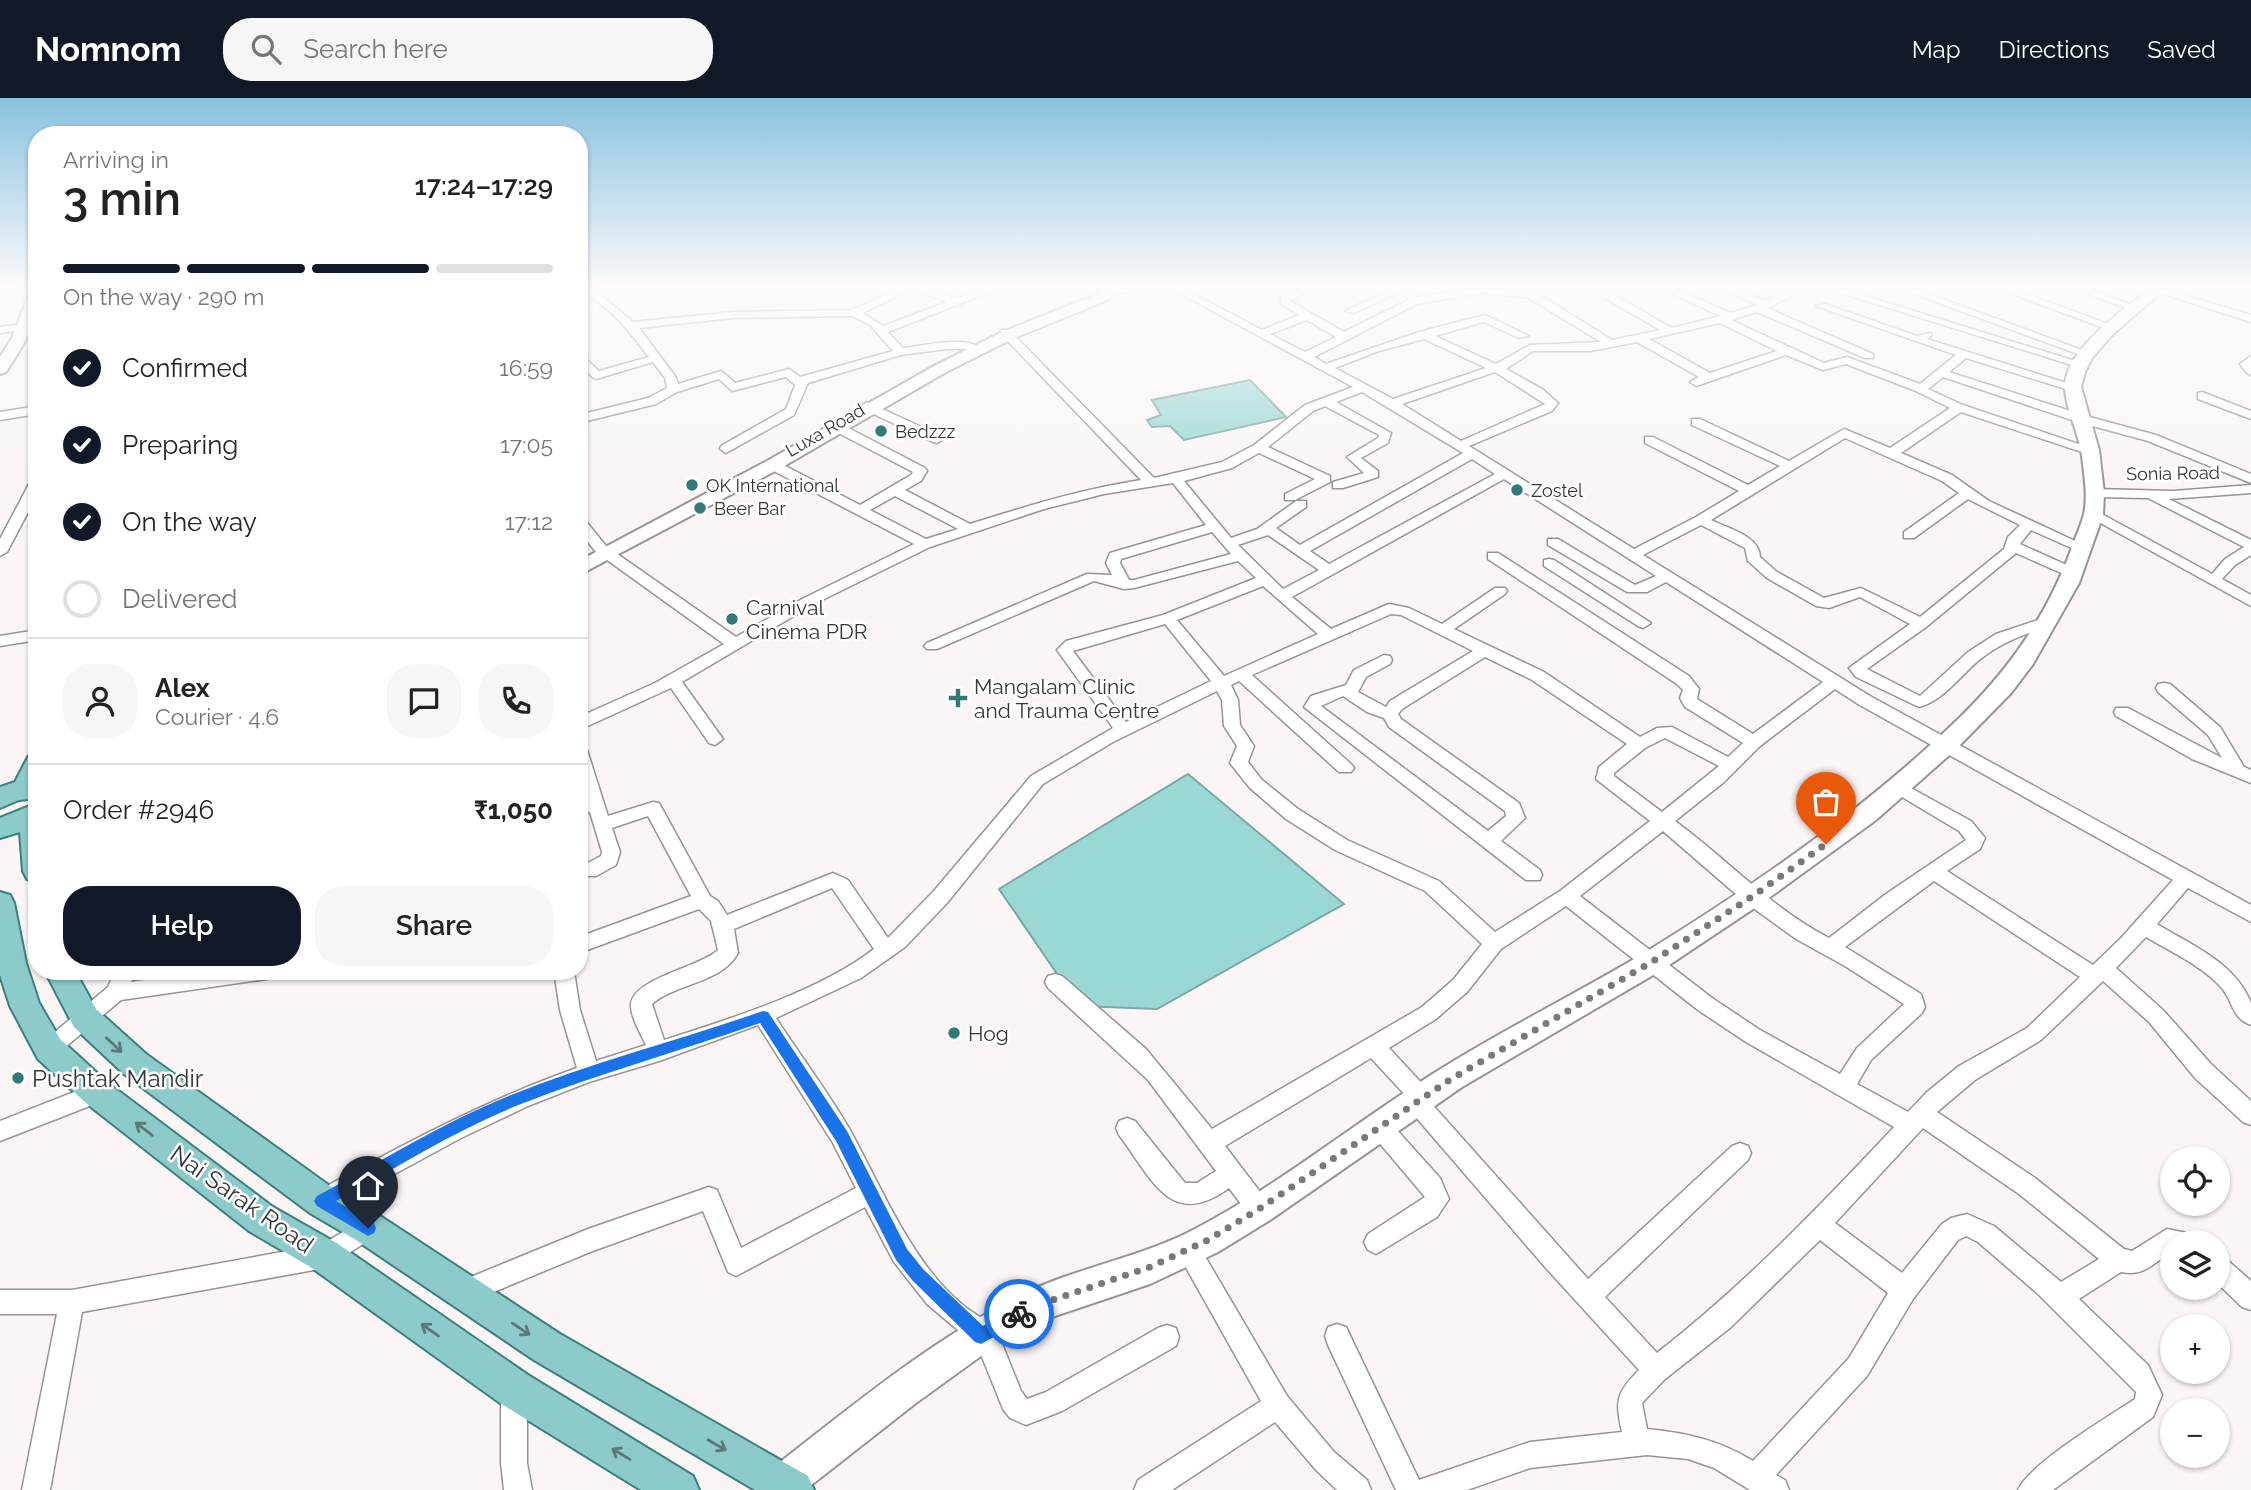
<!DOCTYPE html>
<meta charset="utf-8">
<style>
:root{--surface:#fff;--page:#f6f6f6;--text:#222;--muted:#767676;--line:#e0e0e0;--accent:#111827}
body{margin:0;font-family:Raleway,sans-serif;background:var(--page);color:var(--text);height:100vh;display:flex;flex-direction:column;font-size:26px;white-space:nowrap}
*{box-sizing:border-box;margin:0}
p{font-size:23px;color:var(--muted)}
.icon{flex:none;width:38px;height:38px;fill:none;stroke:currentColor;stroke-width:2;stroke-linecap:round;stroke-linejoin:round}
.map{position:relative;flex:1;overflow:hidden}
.side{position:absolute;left:28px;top:28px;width:560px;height:854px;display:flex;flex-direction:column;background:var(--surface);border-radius:28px;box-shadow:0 2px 5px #0004}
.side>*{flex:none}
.fabs{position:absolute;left:2160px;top:1048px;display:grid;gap:14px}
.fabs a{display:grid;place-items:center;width:70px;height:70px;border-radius:50%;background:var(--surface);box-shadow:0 2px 5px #0004;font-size:35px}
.pin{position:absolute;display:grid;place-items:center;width:60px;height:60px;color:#fff;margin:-72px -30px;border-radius:50% 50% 50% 0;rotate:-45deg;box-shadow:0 0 7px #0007}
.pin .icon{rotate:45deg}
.courier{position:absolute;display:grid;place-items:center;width:70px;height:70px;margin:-35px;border:5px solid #1a73e8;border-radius:50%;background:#fff;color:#222;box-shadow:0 2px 9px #0007}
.overview em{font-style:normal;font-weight:600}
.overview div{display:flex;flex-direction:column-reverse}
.overview{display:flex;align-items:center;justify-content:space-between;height:119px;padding:0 35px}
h1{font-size:46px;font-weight:600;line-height:52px}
.bar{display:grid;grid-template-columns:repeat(4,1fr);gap:10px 7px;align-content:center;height:84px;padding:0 35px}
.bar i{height:9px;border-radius:5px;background:var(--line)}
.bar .active{background:var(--accent)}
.bar p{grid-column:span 4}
.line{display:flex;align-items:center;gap:18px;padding:0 35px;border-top:2px solid var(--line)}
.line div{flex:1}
.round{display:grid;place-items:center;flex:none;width:74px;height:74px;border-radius:28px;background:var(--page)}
ol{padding:0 35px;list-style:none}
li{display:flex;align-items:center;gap:21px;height:77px}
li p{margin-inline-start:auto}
li .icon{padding:7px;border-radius:50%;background:var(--accent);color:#fff;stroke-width:4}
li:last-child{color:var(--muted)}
li i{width:38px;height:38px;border:4px solid var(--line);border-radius:50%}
.button{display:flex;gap:14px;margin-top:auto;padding:14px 35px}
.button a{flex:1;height:80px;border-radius:28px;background:var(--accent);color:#fff;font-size:28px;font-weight:600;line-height:80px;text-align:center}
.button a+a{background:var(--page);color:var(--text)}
header{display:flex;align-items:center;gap:42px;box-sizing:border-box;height:98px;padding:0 35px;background:var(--accent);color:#fff}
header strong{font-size:33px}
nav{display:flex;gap:38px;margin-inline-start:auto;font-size:24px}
.search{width:490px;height:63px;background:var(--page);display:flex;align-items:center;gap:18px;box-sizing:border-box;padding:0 24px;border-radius:28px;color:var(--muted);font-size:26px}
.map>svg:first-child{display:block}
</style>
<header>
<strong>Nomnom</strong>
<div class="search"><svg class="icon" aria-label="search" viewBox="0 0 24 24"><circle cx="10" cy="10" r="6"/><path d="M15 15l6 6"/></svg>Search here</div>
<nav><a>Map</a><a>Directions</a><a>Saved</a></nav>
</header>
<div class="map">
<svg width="2251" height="1392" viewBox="0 0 2251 1392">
<rect width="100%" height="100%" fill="#fbf5f6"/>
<g fill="#9ad8d5" stroke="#7ca7a5" stroke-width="2">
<polygon points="1250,282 1286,319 1184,342 1170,328 1152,329 1147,322 1161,317 1152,302"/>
<polygon points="1188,676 1344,806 1157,911 1079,908 999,791"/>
</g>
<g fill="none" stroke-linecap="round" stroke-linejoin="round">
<g stroke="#989394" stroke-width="3">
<g id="street">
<path d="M579 191 597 194 633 224 733 214 852 212 898 191H911L863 215 883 228 947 204 924 195V191H932L957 201 984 191H998L888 234 903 250C922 248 963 238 979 249L977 251H946L901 257 808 285 794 317 726 355 720 351 721 348 786 311 795 287 786 279 732 293 719 281 677 294 656 306 579 325V317L648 300 667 290 665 280 653 264 596 281 592 279 583 268H579V261L585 260 599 273 649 259C630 235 609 205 579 194ZM852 218 870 227 893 253 800 279 789 271 735 285 721 273 678 286 675 278 639 230 733 220Z"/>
<path d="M1105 191H1131C1126 196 1110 196 1105 191Z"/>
<path d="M1172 191H1184L1262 232 1299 217 1281 206V197L1298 191H1312L1290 203 1344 234 1408 202 1404 192 1354 215 1345 213 1392 191H1414L1418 199 1470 191H1540L1537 195 1612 242 1660 232 1603 199V195H1611L1672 230 1720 218 1662 191H1675L1731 215 1757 207 1722 191H1736L1765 203 1790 191H1798V195L1767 210 1873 256V260H1865L1757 214 1731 222 1824 265 1847 259 1920 286 1956 257 1816 208 1825 206 1917 238 1930 235 1932 237 1927 241 2079 289 2069 292 1966 260 1949 274 2086 318 2156 337 2251 376V385L2148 343 2078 324 1943 279 1928 291 1963 307 2096 352 2095 355H2085L1961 314 1901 355 1952 377 1989 403 2088 449 2081 453 2076 452 2031 432 2020 446 2078 472 2080 475 2078 478H2068L2016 455 1926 529 1867 571 1920 598 1968 554 1996 536 2047 519 2055 524 2052 527C2025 536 2001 544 1979 562 1960 578 1943 603 1919 609L1856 579 1849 570 1910 526 1860 499 1829 510 1816 508 1767 480 1748 463 1745 450 1701 427 1643 457 1870 598 2251 807V824L2188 790 2157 826C2192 848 2235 864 2251 905 2251 911 2251 921 2251 927 2231 920 2233 902 2221 889 2201 867 2171 854 2146 839L2116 870 2163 912 2211 966 2251 1003V1027L2243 1024 2195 980 2149 924 2103 883 2041 942 1975 982 1937 1014 2035 1080 2124 1151 2132 1153 2167 1131 2192 1136 2196 1144H2172V1155C2152 1164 2146 1179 2121 1174L2079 1201 2148 1267 2162 1297 2153 1319 2053 1392H2018C2030 1365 2108 1319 2135 1301L2136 1294 2037 1195 1978 1144 1966 1138 1958 1142 1913 1201 1867 1278 1776 1377 1785 1382 1789 1392H1750L1714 1370 1688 1361 1647 1357 1530 1370 1467 1392H1396L1328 1247 1325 1238 1328 1229 1337 1226 1346 1229 1419 1382 1530 1344 1622 1334C1615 1303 1616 1295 1639 1272L1545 1169 1408 1010 1405 1003 1407 999 1371 960 1225 1048 1267 1103 1271 1111 1267 1119 1259 1122 1251 1119 1229 1090C1170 1133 1152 1080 1119 1037L1116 1030 1119 1023 1127 1020 1135 1023 1185 1085H1197L1216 1073 1148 982 1048 890 1045 884 1048 878 1055 876 1062 878 1146 951 1212 1031 1422 909 1453 882 1482 846 1425 793 1335 752 1286 721 1250 690 1230 665 1237 648 1224 628 1222 602 1217 593 1113 644 1043 686 947 805 905 849 861 880 776 920C800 957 828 994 850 1032 885 1095 924 1197 994 1226L1021 1293 1027 1301 1046 1294 1158 1230 1167 1227 1176 1230 1179 1239 1176 1248 1062 1313 1026 1327 1010 1320 1003 1311 978 1249 927 1206 894 1164 865 1109 736 1178 728 1174 703 1113 590 1154 465 1206 456 1203 453 1194 456 1185 588 1131 709 1089 717 1092 741 1150 856 1090 833 1045 758 927 659 963 589 984 528 1008 461 1040 330 1111 322 1114 314 1111 310 1103 314 1095C399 1049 485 1002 577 970L560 912 554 873H574L580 912 596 963 646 947C641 936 630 918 631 906 634 880 700 869 718 852L711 823 699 811 579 855V839L691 798 648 718 612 730 620 754 616 767 596 778H582L580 773 582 768 601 758 602 754 590 714 579 717V704L586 703 579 680V646L587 652 608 718 653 704 659 705 710 798 718 803 727 817 833 775 848 782 888 840 933 794 1031 678 1113 630 1057 552 1066 543 1163 517 1256 480 1238 463 1134 490 1124 491 1094 483 937 551H927L924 548 927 545 1087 476 1112 477 1106 465 1110 455 1206 427 1173 385 1104 396 1044 411 930 449 814 506 682 584 723 641 715 647 709 645 671 590 579 632V619L655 585 724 546 596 454 579 433V420L584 421 606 448 736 539 804 500 914 446 768 370V364H778L860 407 911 377 913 374 829 330V324H837L925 370 927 373 921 383 905 392 970 426C1027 408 1082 391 1141 382L1001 236V232H1009L1154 380 1222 364 1254 347 1305 307 1353 289ZM1481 195 1527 199 1601 244 1530 247 1496 266 1435 238 1484 224 1519 240 1529 238 1485 217 1419 234 1326 266 1314 259 1417 206ZM1307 222 1336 239 1305 254 1270 236ZM1720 225 1777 253 1710 275 1649 241ZM1424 241 1486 270 1393 301 1335 270 1379 253ZM1637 244 1699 279 1690 284 1696 288 1786 257 1823 272 1846 266 1916 293 1950 310 1890 350 1844 331 1789 363 1700 321H1692V327L1780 368 1748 387 1653 339H1645V345L1739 393 1696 419 1634 451 1469 348 1552 313 1558 305 1542 291 1506 271 1533 253H1590ZM1495 274 1545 306 1461 343 1402 306ZM1362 294 1463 355 1300 447 1276 430 1306 409V403H1296L1257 431 1231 440 1184 383 1232 370 1259 355 1315 381 1285 396V402H1295L1330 384V378L1268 349 1313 313 1325 308 1379 337 1378 340 1347 359 1364 375 1333 384V390H1343L1378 379V373L1361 360 1388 345 1391 335 1336 304ZM1845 340 1942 383 1959 395 1904 434V440H1914L1968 401 2020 427 2008 439 2004 451 1920 519 1861 490 1824 500 1777 474 1760 459C1760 438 1727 430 1711 422ZM1472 361 1495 376 1329 466 1310 453ZM1504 381 1656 478 1635 487 1558 441H1548V447L1627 494H1647L1666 484 1823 584 1753 636 1697 601 1699 591 1689 578 1498 455H1488V461L1677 586 1683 592 1680 600 1685 609 1743 645 1728 659 1672 629 1657 630 1640 639 1544 574 1454 531 1505 496 1507 493 1505 490H1495L1442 526 1409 510 1389 506 1331 531 1292 499ZM895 398 958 431 926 441 870 412ZM1212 434 1231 456 1134 482H1129L1120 465 1121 461ZM1268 437 1319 472 1283 491 1238 447ZM1263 488 1318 536 1224 578 1177 522ZM1391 516 1401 517 1473 553 1390 603 1386 609 1358 594 1366 579 1390 566 1392 562 1390 558 1384 557 1354 572 1346 587 1311 598 1304 609 1526 782H1540L1542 777 1540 772 1501 743 1525 720 1519 705 1401 621 1398 616 1402 611 1485 559 1532 582 1627 646 1599 669 1596 681 1650 723 1560 793 1495 834 1439 783 1347 742 1298 711 1262 682 1248 664 1254 648 1240 627 1238 602 1231 587 1239 583 1339 674H1351L1354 670 1351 666 1252 577ZM1165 526 1211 583 1126 624 1073 553ZM1835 591 1858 606 2173 782 2121 840 2093 867 1947 773 1980 751 1985 740 1971 723 1898 683 1889 689 1892 693 1959 733 1966 742 1886 796 1829 840C1771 810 1727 761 1675 723L1724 684 1760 648ZM1343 598 1367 614 1384 620 1389 629 1505 713 1506 718 1488 733 1321 608ZM1665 640 1719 668 1662 714 1614 678V675L1645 650ZM1663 733 1745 804 1796 841 1845 868 1904 906 1857 950 1840 976 1760 932 1712 900 1580 798ZM1934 783 2080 879 2027 930 1959 968 1927 994 1908 1014 1857 986 1871 962 1922 915 1925 909 1921 896 1845 849ZM832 790 874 851C820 893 730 921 664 942L652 906C676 885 722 885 738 855L734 831ZM1566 808 1698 912 1746 944 1894 1029C1819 1109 1744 1187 1657 1255L1605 1199 1748 1062 1751 1055 1748 1048 1740 1045 1732 1048 1588 1181 1430 1004 1432 1000 1429 993 1389 950 1436 921 1467 894 1501 851ZM1923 1030 2019 1096 2099 1161 2061 1184 1994 1128 1967 1116 1951 1120 1942 1126 1902 1175 1835 1125ZM1820 1142 1888 1195 1849 1260 1753 1363C1719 1342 1687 1335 1647 1331L1642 1305 1665 1281 1731 1229Z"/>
<polygon points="1828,191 1843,191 2085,266 2075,268"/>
<polygon points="1901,191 1915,191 2093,256 2083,258"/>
<polygon points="1999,191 2013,191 2119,230 2109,232"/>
<polygon points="2074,191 2089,191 2141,210 2132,212"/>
<polygon points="2148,191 2163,191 2251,217 2251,224"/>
<polygon points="24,226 30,229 28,231 0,235 0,229"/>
<polygon points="2251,258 2251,277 2247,275 2240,266"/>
<polygon points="2202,294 2251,313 2251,321 2198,301 2198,295"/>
<polygon points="867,304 941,338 943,341 937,345 933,344 863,311 861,308"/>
<polygon points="37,308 37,316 0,322 0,314"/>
<polygon points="29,386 37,386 37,397 7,454 0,458 0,441"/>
<polygon points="2251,387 2251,395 2169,401 2251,442 2251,457 2235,467 2222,481 2251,497 2251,508 2086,417 2093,413 2098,414 2212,476 2225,461 2244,449 2148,400 2095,399 2088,395 2095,391 2174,393"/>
<polygon points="1549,461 1554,462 1651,525 1643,530 1638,528 1544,468 1544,462"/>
<polygon points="37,532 37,542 0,548 0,538"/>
<polygon points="2164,585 2170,586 2220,629 2244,669 2251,672 2251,685 2192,661 2116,618 2114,614 2116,610 2128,610 2222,660 2208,637 2158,594 2156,590 2158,586"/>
<polygon points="115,873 135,873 131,884 206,873 277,873 274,879 267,881 121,902 56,957 49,960 42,957 38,951 42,945 108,889"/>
<polygon points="97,985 105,988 108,995 105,1002 0,1043 0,1023"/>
<polygon points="1379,1018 1387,1021 1440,1080 1449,1101 1437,1119 1376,1156 1368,1152 1364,1144 1368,1136 1425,1099 1371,1035 1368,1028 1371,1021"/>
<polygon points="368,1119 376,1122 380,1130 376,1138 325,1170 82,1214 50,1392 22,1392 57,1216 0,1216 0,1192 72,1192 321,1147"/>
<polygon points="1188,1139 1196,1143 1287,1298 1334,1354 1367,1382 1371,1392 1337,1392 1316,1372 1275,1324 1172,1392 1134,1392 1138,1382 1261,1303 1180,1159 1176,1151 1180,1143"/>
<polygon points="2217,1156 2225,1160 2251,1183 2251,1212 2242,1209 2217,1185"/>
<polygon points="514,1278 523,1282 527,1291 527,1365 532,1392 504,1392 501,1365 501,1291 505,1282"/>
</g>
</g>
<g stroke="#989394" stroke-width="4">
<g id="secondary">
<path d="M31 191H37C37 227 25 245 6 274L0 276V259L12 240Z"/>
<polygon points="1102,191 1117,191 1108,202 1014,240 946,274 779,371 579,477 579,463 767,363 934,268 1002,234 1098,196"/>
<path d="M2149 191H2165L2112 237 2092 260 2085 274 2081 289 2099 352 2104 395 2103 417 2079 485 2033 566 2011 595 1955 652 1876 722 1762 805 1660 873 1462 989 1270 1122 1218 1154 1150 1186 1046 1221 988 1253 916 1305 805 1392H755L761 1379C845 1314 927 1244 1023 1196 1078 1169 1140 1160 1195 1131 1281 1086 1357 1023 1439 972 1504 931 1574 897 1641 857 1745 793 1848 723 1938 640 1998 586 2043 528 2071 452 2075 440 2081 428 2084 416 2088 397 2084 377 2082 358 2079 336 2067 314 2065 292 2062 253 2123 213 2149 191Z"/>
</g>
</g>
<g stroke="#3c807e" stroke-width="4">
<g id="primary">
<polygon points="37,656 37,700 19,702 0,710 0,689 15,684 28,659"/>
<polygon points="37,705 37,784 27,781 23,773 20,734 0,740 0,720"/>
<polygon points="0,794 10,797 14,805 26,865 39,905 60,941 108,985 273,1109 338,1146 528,1277 693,1378 699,1392 641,1392 500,1305 312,1170 249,1133 86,1005 38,961 10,908 0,877"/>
<polygon points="45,873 75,873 96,911 146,956 334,1091 380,1118 560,1236 808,1378 814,1392 755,1392 534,1262 356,1142 310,1115 124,976 74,929"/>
</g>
</g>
<use href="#street" fill="#fff" fill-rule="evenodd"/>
<use href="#secondary" fill="#fff" fill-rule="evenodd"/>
<use href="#primary" fill="#8ccbc9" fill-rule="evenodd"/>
</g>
<defs><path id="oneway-shaft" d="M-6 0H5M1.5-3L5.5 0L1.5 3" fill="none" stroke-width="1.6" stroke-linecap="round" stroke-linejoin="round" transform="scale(1.75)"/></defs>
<g stroke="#5d7878">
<use href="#oneway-shaft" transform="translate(114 947) rotate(43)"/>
<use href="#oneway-shaft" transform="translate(144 1031) rotate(-143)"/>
<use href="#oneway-shaft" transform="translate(521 1231) rotate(34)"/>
<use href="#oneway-shaft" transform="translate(430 1232) rotate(-145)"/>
<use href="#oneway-shaft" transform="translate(717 1347) rotate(30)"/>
<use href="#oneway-shaft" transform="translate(621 1356) rotate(-149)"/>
</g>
<linearGradient id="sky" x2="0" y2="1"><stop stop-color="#89c2e0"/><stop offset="0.49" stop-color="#fdfafb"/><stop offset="1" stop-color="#fdfafb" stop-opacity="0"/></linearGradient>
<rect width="2251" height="386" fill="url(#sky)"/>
<path fill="#1a73e8" d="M763 913 768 914 847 1033 907 1151 923 1171 983 1228 1019 1208 1025 1211 1027 1216 1025 1222 981 1246 975 1244 912 1182 896 1162 836 1043 760 925C681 953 600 975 521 1006 457 1031 396 1070 336 1103L374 1125 376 1130 374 1135 368 1138 317 1108 314 1103 317 1098C380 1064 443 1024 511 997 593 964 680 942 763 913Z"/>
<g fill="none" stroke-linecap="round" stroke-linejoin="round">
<polyline stroke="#7c7879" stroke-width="7" stroke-dasharray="0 12.6" points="1019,1216 1038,1207 1150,1169 1206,1143 1259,1111 1451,981 1650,865 1753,798 1826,746"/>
</g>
<g fill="#317a77" stroke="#fff" stroke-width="2.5">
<circle cx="881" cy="333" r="7"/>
<circle cx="692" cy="387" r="7"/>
<circle cx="1517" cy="392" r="7"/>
<circle cx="700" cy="410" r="7"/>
<circle cx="732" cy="521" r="7"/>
<path d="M954.5 589.5h7v7h7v7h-7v7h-7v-7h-7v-7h7z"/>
<circle cx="954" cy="935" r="7"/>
<circle cx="18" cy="980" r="7"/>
</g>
<g text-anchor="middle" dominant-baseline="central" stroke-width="5" stroke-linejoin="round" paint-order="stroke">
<g font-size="18" fill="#373535" stroke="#fff">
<text transform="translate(825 332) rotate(-30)">Luxa Road</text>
<text transform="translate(2173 375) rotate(-1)">Sonia Road</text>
</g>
<g font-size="18" fill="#373535" stroke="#fff" text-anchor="start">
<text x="895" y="333">Bedzzz</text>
<text x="706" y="387">OK International</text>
<text x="1531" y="392">Zostel</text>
<text x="714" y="410">Beer Bar</text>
</g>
<g font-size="21" fill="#373535" stroke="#fff" text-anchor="start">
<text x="746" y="509">Carnival<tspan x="746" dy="24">Cinema PDR</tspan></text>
<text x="974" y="588">Mangalam Clinic<tspan x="974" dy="24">and Trauma Centre</tspan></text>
<text x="968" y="935">Hog</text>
</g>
<g font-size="24" fill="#373535" stroke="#fff" text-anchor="start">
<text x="32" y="980">Pushtak Mandir</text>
</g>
<g font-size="24" fill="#373535" stroke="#fff">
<text transform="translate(242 1101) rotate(35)">Nai Sarak Road</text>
</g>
</g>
</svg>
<div class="fabs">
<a><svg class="icon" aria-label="locate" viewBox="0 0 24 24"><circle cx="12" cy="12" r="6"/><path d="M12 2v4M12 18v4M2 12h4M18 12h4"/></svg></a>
<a><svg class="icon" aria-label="layers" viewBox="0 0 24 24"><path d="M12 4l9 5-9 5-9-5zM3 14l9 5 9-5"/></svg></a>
<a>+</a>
<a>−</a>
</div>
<div class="pin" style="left:1826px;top:746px;background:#ea580c"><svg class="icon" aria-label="bag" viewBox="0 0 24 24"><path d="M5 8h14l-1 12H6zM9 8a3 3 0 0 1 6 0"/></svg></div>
<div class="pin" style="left:368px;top:1130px;background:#1f2937"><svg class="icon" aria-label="home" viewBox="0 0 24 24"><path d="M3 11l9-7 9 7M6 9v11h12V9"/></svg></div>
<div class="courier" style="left:1019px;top:1216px"><svg class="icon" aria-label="bike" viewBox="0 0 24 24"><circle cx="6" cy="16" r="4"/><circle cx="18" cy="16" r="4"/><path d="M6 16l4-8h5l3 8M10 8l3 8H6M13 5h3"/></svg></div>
<section class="side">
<div class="overview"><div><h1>3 min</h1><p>Arriving in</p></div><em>17:24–17:29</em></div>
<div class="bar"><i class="active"></i><i class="active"></i><i class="active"></i><i></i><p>On the way · 290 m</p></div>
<ol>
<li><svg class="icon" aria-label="check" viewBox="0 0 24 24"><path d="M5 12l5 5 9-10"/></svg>Confirmed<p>16:59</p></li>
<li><svg class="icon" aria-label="check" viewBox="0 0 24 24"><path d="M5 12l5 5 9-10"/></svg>Preparing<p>17:05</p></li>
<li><svg class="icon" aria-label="check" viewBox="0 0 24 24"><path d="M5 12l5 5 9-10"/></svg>On the way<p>17:12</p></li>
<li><i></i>Delivered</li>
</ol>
<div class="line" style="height:126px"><a class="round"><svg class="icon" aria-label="person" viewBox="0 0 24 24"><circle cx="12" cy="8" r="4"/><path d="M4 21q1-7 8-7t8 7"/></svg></a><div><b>Alex</b><p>Courier · 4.6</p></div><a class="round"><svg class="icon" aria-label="chat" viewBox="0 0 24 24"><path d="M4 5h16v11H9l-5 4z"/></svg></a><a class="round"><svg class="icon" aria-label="phone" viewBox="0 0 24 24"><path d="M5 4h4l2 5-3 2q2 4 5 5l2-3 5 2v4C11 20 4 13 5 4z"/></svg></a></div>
<div class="line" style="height:91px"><div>Order #2946</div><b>₹1,050</b></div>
<div class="button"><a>Help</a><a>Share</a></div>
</section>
</div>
